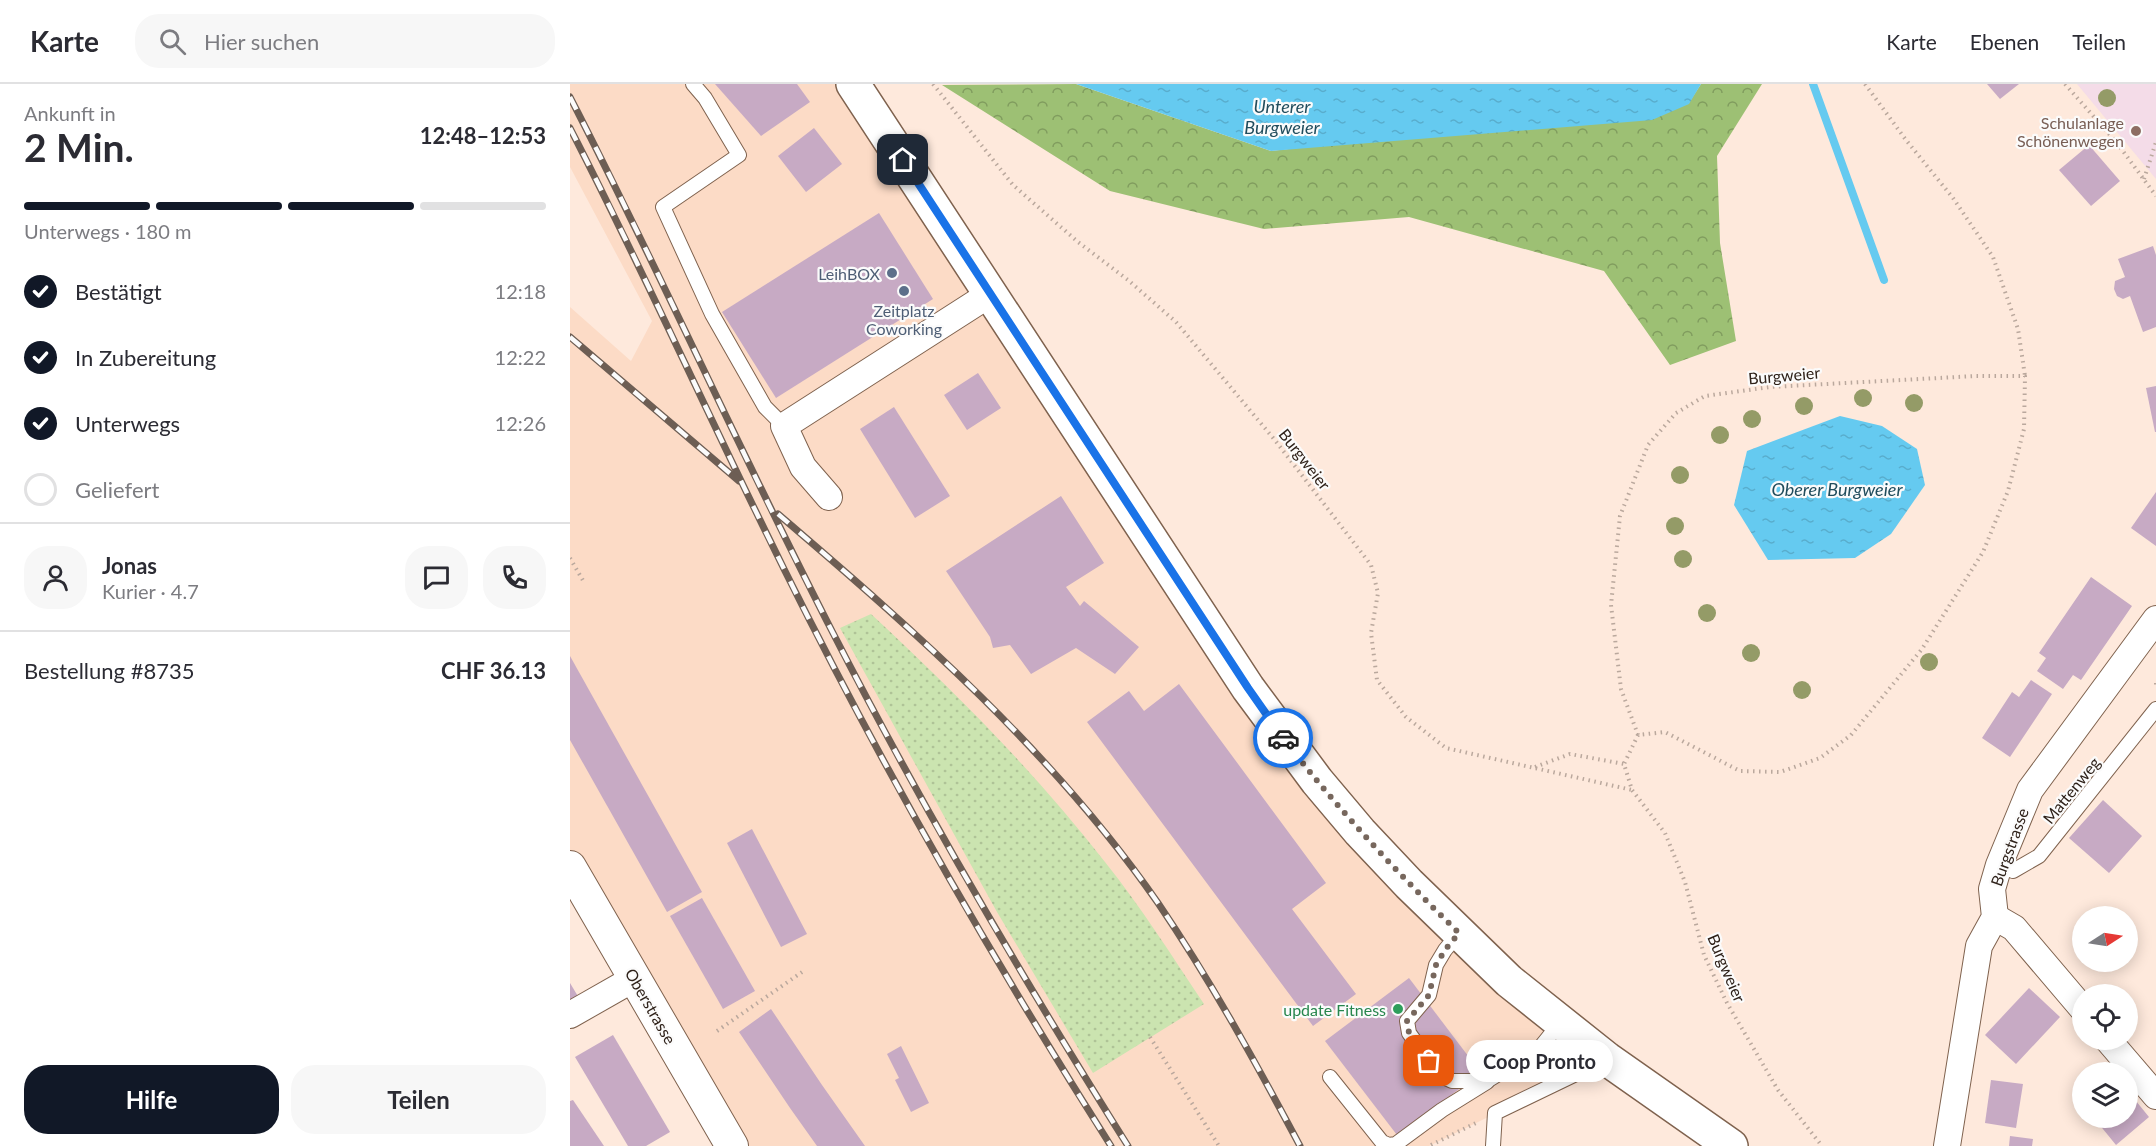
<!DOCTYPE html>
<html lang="de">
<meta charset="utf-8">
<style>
:root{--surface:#fff;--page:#f7f7f7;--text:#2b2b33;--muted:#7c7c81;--line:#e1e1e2;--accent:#111827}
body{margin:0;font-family:Lato,sans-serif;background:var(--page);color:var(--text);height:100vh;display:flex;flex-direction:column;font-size:22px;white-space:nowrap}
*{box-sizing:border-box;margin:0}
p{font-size:20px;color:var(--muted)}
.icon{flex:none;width:33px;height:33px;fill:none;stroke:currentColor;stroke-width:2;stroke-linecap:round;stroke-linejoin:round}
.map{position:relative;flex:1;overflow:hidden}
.side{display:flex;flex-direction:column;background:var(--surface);width:570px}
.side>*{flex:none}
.needle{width:39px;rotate:78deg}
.buttons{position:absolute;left:1502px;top:822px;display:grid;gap:12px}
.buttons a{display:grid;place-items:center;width:66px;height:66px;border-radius:50%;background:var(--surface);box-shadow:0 3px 15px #0003;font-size:30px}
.pin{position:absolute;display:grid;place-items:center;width:51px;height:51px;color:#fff;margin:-26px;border-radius:12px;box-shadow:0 3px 9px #0006}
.courier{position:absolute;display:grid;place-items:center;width:60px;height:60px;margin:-30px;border:4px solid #1a73e8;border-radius:50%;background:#fff;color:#222;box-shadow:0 2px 8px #0007}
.bubble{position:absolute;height:42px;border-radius:21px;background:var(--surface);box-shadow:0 3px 15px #0003;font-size:20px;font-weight:700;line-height:42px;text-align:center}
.head em{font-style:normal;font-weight:700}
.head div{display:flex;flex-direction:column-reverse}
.head{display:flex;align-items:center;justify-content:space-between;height:102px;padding:0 24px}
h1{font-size:39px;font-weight:700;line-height:45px}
.bar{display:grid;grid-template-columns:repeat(4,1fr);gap:9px 6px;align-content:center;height:72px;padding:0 24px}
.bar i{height:8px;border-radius:4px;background:var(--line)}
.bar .active{background:var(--accent)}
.bar p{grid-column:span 4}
.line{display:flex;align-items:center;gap:15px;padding:0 24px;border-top:2px solid var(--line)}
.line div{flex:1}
.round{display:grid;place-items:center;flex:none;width:63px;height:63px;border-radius:24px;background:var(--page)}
ol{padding:0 24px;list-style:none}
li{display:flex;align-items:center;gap:18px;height:66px}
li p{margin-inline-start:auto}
li .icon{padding:6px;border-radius:50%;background:var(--accent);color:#fff;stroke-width:4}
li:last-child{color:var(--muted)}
li i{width:33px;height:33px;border:3px solid var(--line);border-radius:50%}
.cta{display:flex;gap:12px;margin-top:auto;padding:12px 24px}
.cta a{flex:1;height:69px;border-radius:24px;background:var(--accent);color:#fff;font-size:24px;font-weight:700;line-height:69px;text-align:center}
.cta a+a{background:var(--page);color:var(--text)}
header{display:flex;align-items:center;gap:36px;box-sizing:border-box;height:84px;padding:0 30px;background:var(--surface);border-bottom:2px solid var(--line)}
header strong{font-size:28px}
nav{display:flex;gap:33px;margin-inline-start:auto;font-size:21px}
.search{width:420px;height:54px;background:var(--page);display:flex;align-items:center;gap:15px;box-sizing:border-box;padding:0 21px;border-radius:24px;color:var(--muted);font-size:22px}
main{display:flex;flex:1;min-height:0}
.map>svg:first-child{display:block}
</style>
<header>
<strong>Karte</strong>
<div class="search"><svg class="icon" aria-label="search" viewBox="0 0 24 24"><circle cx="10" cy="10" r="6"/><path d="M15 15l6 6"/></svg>Hier suchen</div>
<nav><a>Karte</a><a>Ebenen</a><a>Teilen</a></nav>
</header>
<main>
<section class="side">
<div class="head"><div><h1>2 Min.</h1><p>Ankunft in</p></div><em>12:48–12:53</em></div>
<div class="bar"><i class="active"></i><i class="active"></i><i class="active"></i><i></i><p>Unterwegs · 180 m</p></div>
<ol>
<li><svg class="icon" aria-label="check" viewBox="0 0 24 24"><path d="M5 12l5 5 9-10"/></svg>Bestätigt<p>12:18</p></li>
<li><svg class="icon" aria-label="check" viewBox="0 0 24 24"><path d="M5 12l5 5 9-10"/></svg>In Zubereitung<p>12:22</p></li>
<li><svg class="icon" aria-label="check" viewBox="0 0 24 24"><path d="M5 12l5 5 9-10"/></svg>Unterwegs<p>12:26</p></li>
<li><i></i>Geliefert</li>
</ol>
<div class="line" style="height:108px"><a class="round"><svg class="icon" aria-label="person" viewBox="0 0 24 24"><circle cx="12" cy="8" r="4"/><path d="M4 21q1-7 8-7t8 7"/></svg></a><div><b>Jonas</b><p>Kurier · 4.7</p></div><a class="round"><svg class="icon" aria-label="chat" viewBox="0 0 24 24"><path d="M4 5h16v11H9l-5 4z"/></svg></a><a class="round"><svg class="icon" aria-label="phone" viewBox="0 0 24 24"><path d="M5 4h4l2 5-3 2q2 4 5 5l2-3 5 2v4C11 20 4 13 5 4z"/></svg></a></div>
<div class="line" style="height:78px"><div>Bestellung #8735</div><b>CHF 36.13</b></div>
<div class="cta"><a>Hilfe</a><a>Teilen</a></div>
</section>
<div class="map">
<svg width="1586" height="1062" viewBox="0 0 1586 1062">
<defs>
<pattern id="forest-crowns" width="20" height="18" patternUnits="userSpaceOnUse" patternTransform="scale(1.5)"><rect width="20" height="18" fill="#9dc074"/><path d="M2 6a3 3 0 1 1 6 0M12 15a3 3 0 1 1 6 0" fill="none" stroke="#809c5e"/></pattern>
<pattern id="park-dots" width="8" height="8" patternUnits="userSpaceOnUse" patternTransform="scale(1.5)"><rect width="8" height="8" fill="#cbe4b0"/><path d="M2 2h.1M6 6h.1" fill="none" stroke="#afc397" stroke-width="1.8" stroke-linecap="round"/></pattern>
<pattern id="water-ripples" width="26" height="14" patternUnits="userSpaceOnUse" patternTransform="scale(1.5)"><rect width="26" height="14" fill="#65caf0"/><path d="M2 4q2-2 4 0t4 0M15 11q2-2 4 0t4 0" fill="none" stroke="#58adcd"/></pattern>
</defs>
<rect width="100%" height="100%" fill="#fee9dc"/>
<polygon fill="#fcdbc6" points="0,0 283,0 712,651 1037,975 859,1062 162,1062 0,783 0,223 61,277 82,237 0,83"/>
<polygon fill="#f4dce8" points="1507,0 1586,0 1586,95"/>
<polygon fill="url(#forest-crowns)" points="506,0 701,67 1118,20 1131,0 1192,0 1147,72 1150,159 1166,257 1100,281 1034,187 839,133 694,145 540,107 372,1"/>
<path fill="url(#park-dots)" d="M301 530C385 608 464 687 535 778 571 823 602 872 634 920L523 989 427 828 270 544Z"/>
<g fill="url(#water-ripples)">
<polygon points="506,0 1131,0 1119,20 1082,36 701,67"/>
<polygon points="1270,332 1312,342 1347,365 1355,401 1321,450 1285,474 1198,476 1164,421 1177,367"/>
</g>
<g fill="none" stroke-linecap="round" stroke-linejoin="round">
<polyline stroke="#65caf0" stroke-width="8" points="1243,0 1314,196"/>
</g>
<g fill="#c7aac4">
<polygon points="145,0 227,0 240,18 191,52"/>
<polygon points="1417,0 1449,0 1430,15"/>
<polygon points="244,44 272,80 236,108 208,72"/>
<polygon points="1519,61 1550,97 1521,122 1489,86"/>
<polygon points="309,129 363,215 206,314 152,228"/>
<polygon points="1583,162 1586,171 1586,243 1573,248 1560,212 1553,215 1547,212 1544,205 1545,197 1555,193 1548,175"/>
<polygon points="408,289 431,324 397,346 374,311"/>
<polygon points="1586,302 1586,348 1585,348 1576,304"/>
<polygon points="324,323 380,412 345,434 290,345"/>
<polygon points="1586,408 1586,462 1561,444"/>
<polygon points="491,412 534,479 496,503 510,522 514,517 569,563 545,590 506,564 461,590 440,561 423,564 420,553 376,487"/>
<polygon points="1521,493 1562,522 1511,596 1503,591 1493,605 1467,587 1476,574 1469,569"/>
<polygon points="0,572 132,808 97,828 0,656"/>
<polygon points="1461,596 1482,610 1440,673 1412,654 1442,608 1449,613"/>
<polygon points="609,600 756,799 722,825 786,910 743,942 517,638 559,607 574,627"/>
<polygon points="1533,716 1572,752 1539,789 1499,754"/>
<polygon points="182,745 237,850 211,863 157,759"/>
<polygon points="132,814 185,907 153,925 100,832"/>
<polygon points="839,894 911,989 827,1051 755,957"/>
<polygon points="0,899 9,914 0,919"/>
<polygon points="1459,904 1490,933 1446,980 1415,951"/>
<polygon points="201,925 252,1001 295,1062 247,1062 220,1024 169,948"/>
<polygon points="43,951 100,1048 76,1062 58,1062 5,973"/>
<polygon points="331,962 359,1019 341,1028 325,996 329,994 317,970"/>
<polygon points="1421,996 1453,1000 1446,1044 1415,1039"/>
<polygon points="1557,1006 1579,1033 1546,1061 1524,1034 1557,1034"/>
<polygon points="3,1016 34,1062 0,1062 0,1017"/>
<polygon points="1440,1052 1463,1055 1462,1062 1439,1062"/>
</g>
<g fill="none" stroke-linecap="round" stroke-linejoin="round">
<g stroke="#7f624e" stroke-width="16">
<g id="service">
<polyline points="123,0 135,14 169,71 93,123 142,230 195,323 214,342"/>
<polyline points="1429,781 1443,787 1469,772 1586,625"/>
<polyline points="889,849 875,866 866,881 859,911 837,937 839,949 869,991 882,997 917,997 969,965 990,939"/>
<polyline points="760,993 812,1058 819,1061 826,1060 872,1026 917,998"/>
<polyline points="923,1062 925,1029 1035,976"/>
</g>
</g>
<g stroke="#7f624e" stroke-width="28">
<g id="minor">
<polyline points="259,413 233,383 214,342 420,210"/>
<polyline points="1425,833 1444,844 1512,924"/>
<polyline points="0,931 65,894"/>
<polyline points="1538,956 1586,1012"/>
<polyline points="1377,1062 1409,862 1425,833 1422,805 1429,781 1460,706 1586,535"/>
</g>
</g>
<g stroke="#7f624e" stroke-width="34">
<polyline id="tertiary" points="0,783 162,1062"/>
</g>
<g stroke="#7f624e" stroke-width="36">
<polyline id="secondary" points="283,0 678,604 747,697 790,748 839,800 939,897 1037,975 1161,1062"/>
</g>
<g stroke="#baa89d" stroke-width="4" stroke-dasharray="1.5 4.5" stroke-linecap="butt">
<polyline points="363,0 443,101 508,158 558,196 606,238 704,355 801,481 808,509 801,549 807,596 836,633 876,664 1062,706"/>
<polyline points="1295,0 1336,56 1383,114 1423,173 1448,245 1455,292"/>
<polyline points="1495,0 1547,59 1586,112"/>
<polyline points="1574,95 1586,58"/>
<polyline points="0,474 15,500"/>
<polyline points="1586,599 1586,602"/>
<polyline points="1068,651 1051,605 1041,521 1050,432 1078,361 1106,329 1135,312 1200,303 1406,292 1455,292 1454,345 1438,407 1413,468 1352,565 1281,651 1250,674 1210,688 1170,687 1095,648 1068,651 1054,680 1062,706 1095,749 1115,798 1134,871 1157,919 1208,1006 1252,1062"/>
<polyline points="965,683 1000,670 1054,680"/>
<polyline points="147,947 235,886"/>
<polyline points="580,953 649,1062"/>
<polyline points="861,1061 906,1039"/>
</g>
<use href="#service" stroke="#fff" stroke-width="14"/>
<use href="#minor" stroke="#fff" stroke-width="26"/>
<use href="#tertiary" stroke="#fff" stroke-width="32"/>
<use href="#secondary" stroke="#fff" stroke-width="33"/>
<g stroke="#6d5e54" stroke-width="7">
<g id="rail">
<path d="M0 13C91 190 172 372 263 549 353 725 453 895 558 1062"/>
<path d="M0 44C75 190 142 340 215 487 313 685 423 876 541 1062"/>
<polyline points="0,253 169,397"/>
<path d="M208 430C346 548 483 668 588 819 641 897 686 979 730 1062"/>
</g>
</g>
<use href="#rail" stroke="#fbfbfb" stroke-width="4.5" stroke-dasharray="14" stroke-linecap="butt"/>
</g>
<g fill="#949b67">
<circle cx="1537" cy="14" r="9"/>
<circle cx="1293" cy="314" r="9"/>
<circle cx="1344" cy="319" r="9"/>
<circle cx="1234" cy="322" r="9"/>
<circle cx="1182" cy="335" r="9"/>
<circle cx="1150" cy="351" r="9"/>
<circle cx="1110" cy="391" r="9"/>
<circle cx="1105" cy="442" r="9"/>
<circle cx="1113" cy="475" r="9"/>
<circle cx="1137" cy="529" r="9"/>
<circle cx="1181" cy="569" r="9"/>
<circle cx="1359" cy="578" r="9"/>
<circle cx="1232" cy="606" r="9"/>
</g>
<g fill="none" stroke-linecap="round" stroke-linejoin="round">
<path stroke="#77675d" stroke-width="6" stroke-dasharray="0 10.8" d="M713 654C767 724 826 788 889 849L875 866 866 881 859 911 837 937 839 949 859 977"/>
<polyline stroke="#1a73e8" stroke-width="8" points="333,76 678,604 713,654"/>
</g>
<circle fill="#8d6e63" stroke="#fbfbfb" stroke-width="2" cx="1566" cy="47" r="6"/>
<g fill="#5c6f8a" stroke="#fbfbfb" stroke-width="2">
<circle cx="322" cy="189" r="6"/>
<circle cx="334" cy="207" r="6"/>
</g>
<circle fill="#2e9e5b" stroke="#fbfbfb" stroke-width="2" cx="828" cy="925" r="6"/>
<g text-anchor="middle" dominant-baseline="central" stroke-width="4.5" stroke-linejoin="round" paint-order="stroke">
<g font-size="16" fill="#785e54" stroke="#fbfbfb" text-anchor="end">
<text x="1554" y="38">Schulanlage<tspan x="1554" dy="18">Schönenwegen</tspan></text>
</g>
<g font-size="16" fill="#4e5e75" stroke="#fbfbfb" text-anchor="end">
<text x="310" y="189">LeihBOX</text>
<text x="334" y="226" text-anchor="middle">Zeitplatz<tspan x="334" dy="18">Coworking</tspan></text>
</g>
<g font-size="16" fill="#2e2119" stroke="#fbfbfb">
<text transform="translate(1214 291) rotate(-5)">Burgweier</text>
<text transform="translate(735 375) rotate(52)">Burgweier</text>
<text transform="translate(1501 706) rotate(-51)">Mattenweg</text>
<text transform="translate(1439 763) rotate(-70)">Burgstrasse</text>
<text transform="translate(1157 884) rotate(67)">Burgweier</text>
<text transform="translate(81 922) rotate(60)">Oberstrasse</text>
</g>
<g font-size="16" fill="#27864d" stroke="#fbfbfb" text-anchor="end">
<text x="816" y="925">update Fitness</text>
</g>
<g font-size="18" font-style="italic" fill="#214d5d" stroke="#fbfbfb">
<text x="712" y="22">Unterer<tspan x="712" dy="21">Burgweier</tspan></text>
<text x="1267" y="405">Oberer Burgweier</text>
</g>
</g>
</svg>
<div class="buttons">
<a><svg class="needle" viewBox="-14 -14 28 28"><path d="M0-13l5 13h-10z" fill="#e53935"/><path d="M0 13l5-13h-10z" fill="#7c7c81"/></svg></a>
<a><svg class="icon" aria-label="locate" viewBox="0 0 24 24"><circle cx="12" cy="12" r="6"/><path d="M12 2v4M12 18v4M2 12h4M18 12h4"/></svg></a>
<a><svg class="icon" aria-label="layers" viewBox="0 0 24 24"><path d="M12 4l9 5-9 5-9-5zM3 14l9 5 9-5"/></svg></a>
</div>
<div class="pin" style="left:859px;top:977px;background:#ea580c"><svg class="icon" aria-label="bag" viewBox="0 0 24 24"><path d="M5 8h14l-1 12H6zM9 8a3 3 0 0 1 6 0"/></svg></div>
<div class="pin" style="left:333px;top:76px;background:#1f2937"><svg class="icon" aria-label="home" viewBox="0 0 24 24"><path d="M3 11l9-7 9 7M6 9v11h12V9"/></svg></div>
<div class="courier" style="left:713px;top:654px"><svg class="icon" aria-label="car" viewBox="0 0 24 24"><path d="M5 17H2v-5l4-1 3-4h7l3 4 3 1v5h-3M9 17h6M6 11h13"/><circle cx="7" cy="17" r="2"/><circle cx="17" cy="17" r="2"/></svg></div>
<div class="bubble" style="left:896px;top:956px;width:147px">Coop Pronto</div>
</div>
</main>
